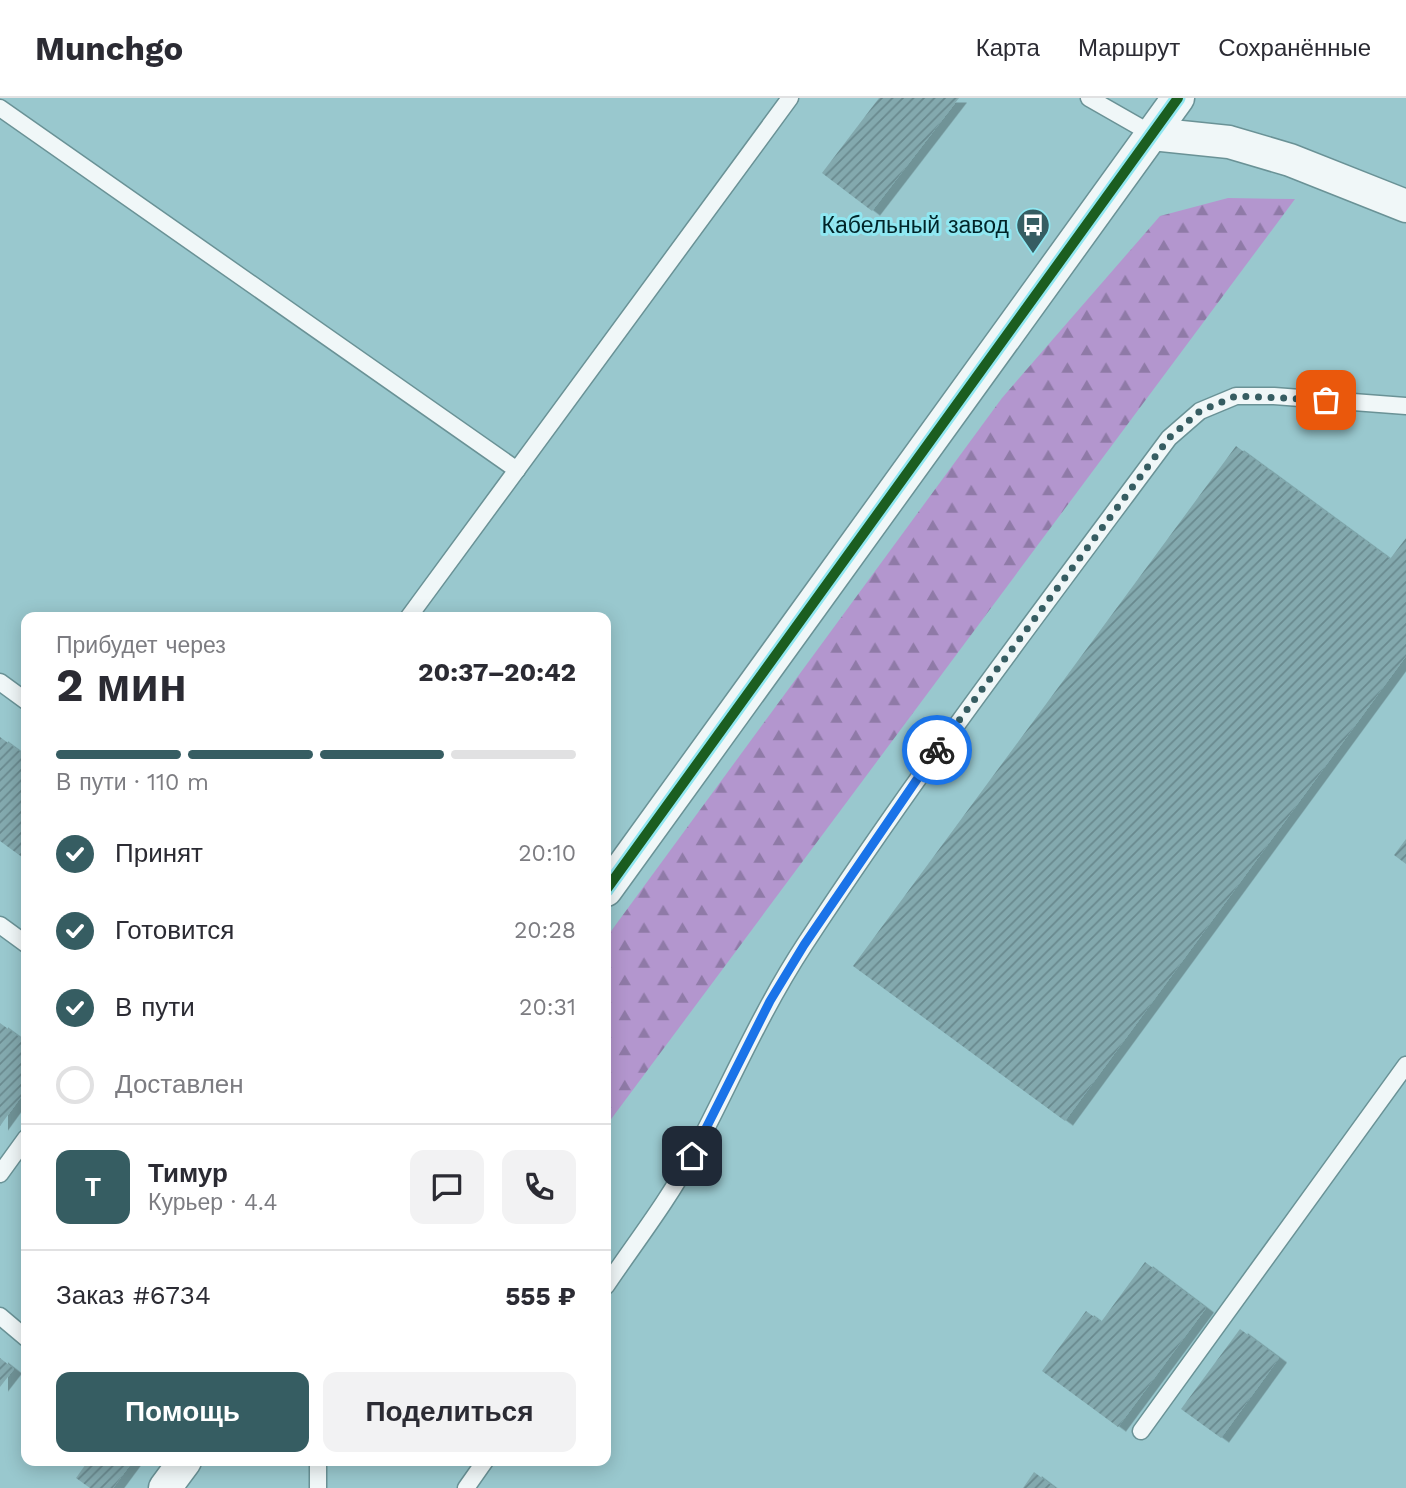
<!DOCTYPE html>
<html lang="ru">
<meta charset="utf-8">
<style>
:root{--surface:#fff;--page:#f2f2f3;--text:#2b2b33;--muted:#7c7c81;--line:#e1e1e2;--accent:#365d62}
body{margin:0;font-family:"Work Sans",sans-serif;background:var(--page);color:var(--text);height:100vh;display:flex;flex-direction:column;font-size:26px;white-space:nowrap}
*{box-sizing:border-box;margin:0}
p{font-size:23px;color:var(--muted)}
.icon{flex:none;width:38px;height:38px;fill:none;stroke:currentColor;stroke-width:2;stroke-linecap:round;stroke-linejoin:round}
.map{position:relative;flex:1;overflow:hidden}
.drawer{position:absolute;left:21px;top:514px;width:590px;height:854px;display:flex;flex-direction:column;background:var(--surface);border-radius:14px;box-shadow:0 4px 18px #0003}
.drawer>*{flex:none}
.pin{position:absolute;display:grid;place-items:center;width:60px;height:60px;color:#fff;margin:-30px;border-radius:14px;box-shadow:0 4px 10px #0006}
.courier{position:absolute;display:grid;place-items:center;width:70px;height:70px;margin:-35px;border:5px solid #1a73e8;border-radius:50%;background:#fff;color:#222;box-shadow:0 2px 9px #0007}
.head em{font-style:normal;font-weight:700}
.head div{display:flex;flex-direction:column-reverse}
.head{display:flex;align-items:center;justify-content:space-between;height:119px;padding:0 35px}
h1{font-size:46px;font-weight:700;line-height:52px}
.bar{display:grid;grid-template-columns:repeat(4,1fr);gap:10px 7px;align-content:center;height:84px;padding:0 35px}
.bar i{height:9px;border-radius:5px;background:var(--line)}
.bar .active{background:var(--accent)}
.bar p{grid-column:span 4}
.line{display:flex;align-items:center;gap:18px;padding:0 35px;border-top:2px solid var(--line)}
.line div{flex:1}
.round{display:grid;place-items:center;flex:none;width:74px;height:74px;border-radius:14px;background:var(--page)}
ol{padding:0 35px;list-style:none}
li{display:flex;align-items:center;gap:21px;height:77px}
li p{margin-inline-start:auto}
li .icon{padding:7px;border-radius:50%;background:var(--accent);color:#fff;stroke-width:4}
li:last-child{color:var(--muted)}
li i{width:38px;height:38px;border:4px solid var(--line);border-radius:50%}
.action{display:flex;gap:14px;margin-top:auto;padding:14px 35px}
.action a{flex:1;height:80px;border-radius:14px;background:var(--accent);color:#fff;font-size:28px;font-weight:700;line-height:80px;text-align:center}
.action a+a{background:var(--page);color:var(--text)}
header{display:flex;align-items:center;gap:42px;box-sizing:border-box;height:98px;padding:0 35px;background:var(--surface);border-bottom:2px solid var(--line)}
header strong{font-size:33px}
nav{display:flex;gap:38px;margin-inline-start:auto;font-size:24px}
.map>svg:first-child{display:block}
</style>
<header>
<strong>Munchgo</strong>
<nav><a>Карта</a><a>Маршрут</a><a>Сохранённые</a></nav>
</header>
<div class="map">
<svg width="1406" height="1390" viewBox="0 0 1406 1390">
<defs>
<pattern id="forest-firs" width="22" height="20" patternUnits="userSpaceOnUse" patternTransform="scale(1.75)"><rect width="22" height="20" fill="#b396ce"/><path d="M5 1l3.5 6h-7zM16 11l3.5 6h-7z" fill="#8f7aa7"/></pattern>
<pattern id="building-hatch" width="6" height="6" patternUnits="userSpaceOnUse" patternTransform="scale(1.75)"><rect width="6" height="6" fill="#83a9ae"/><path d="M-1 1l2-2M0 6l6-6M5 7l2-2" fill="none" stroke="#69898e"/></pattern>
<filter id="shadow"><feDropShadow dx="8" dy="4.5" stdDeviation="0" flood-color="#0004"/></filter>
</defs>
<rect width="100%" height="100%" fill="#99c8ce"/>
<polygon fill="url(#forest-firs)" points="1228,100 1295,101 606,1028 606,840 1002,300 1160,118"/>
<g fill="url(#building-hatch)" filter="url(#shadow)">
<polygon points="879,0 959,0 872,113 822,75"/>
<polygon points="1236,348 1390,461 1406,440 1406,558 1065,1023 853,868"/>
<polygon points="0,639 26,658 26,762 0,743"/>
<polygon points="1406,741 1406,766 1394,757"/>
<polygon points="0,925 26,944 26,992 0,1028"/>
<polygon points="1145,1164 1206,1210 1118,1329 1042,1273 1086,1213 1101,1224"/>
<polygon points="1240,1231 1279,1260 1221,1340 1181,1311"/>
<polygon points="0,1260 14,1271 0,1289"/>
<polygon points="88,1363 133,1363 113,1390 90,1390 76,1380"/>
<polygon points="1034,1374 1055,1390 1023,1390"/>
</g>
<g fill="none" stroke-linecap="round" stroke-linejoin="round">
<g stroke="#6a9296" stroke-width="19">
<g id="lane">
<polyline points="1089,0 1152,36"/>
<polyline points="0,10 517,372"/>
<polyline points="408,520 790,0"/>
<polyline points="0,584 26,603"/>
<polyline points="0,827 26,846"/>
<polyline points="0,1076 26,1040"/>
<path d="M606 1188C635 1145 668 1103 693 1056 730 986 761 913 805 846 919 672 1045 507 1169 340L1200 313 1236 298H1274L1406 308"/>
<polyline points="0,1218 26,1240"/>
<polyline points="1141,1333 1406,967"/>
<polyline points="318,1363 318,1390"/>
<polyline points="466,1390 485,1363"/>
</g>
</g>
<g stroke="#6a9296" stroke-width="35">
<g id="street">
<polyline points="1152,36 1229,44 1290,62 1406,108"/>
<polyline points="606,792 1178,0"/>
<polyline points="165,1390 185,1363"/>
</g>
</g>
<use href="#lane" stroke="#f0f7f8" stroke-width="16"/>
<use href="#street" stroke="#f0f7f8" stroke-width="32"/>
<g stroke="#90e7f1" stroke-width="15">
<polyline id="cycleway" points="606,792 1178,0"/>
</g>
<use href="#cycleway" stroke="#1b5e20" stroke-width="10"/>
</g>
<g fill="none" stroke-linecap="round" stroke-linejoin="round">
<polyline stroke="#365d62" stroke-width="7" stroke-dasharray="0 12.6" points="937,652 1169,340 1200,313 1236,298 1326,302"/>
<polyline stroke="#1a73e8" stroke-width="9" points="692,1058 770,903 804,847 937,652"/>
</g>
<defs>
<g id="bus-pin" transform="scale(1.75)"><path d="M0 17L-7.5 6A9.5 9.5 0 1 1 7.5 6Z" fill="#365d62" stroke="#90e7f1"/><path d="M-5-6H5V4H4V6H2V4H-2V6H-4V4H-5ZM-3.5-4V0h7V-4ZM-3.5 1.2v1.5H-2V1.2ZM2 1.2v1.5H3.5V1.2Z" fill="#fff"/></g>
</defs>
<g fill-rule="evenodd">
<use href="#bus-pin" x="1033" y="127"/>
</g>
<g text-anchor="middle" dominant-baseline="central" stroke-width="6" stroke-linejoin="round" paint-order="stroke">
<g font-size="23" fill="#002428" stroke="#90e7f1" text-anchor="end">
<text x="1009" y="127">Кабельный завод</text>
</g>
</g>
</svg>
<div class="pin" style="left:1326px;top:302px;background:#ea580c"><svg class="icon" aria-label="bag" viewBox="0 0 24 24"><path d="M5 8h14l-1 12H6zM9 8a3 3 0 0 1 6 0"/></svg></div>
<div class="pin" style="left:692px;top:1058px;background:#1f2937"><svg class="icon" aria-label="home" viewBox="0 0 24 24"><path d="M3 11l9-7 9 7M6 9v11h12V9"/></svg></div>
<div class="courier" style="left:937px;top:652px"><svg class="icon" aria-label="bike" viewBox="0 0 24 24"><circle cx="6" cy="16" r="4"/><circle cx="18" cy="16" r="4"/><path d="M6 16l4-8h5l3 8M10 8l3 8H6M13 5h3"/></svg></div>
<section class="drawer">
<div class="head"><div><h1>2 мин</h1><p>Прибудет через</p></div><em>20:37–20:42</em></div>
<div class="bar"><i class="active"></i><i class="active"></i><i class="active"></i><i></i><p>В пути · 110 m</p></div>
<ol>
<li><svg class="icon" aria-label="check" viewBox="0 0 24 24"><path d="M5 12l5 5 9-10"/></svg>Принят<p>20:10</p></li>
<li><svg class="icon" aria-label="check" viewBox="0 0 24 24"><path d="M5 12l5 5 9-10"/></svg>Готовится<p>20:28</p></li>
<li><svg class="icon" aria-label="check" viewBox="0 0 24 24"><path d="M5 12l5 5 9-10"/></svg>В пути<p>20:31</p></li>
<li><i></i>Доставлен</li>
</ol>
<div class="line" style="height:126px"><b class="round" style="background:var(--accent);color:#fff">Т</b><div><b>Тимур</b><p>Курьер · 4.4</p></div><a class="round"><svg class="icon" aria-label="chat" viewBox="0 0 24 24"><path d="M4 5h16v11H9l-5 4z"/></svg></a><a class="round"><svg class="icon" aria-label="phone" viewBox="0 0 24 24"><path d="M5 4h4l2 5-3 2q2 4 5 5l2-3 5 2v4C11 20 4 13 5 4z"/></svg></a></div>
<div class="line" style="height:91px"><div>Заказ #6734</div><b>555 ₽</b></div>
<div class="action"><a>Помощь</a><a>Поделиться</a></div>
</section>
</div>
